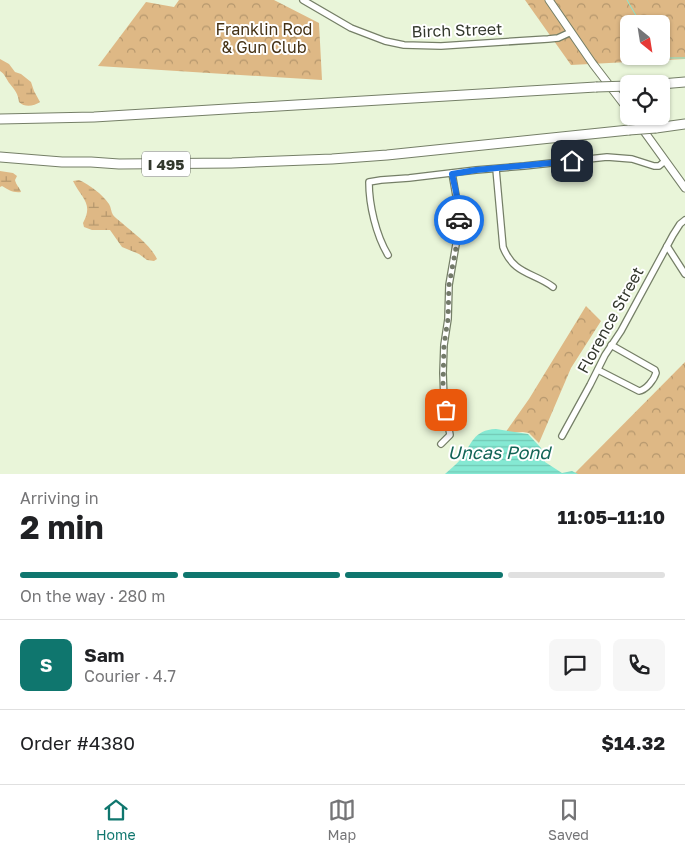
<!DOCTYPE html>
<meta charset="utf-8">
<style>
:root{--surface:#fff;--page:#f6f6f6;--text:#202124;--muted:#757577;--line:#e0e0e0;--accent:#0f766e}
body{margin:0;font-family:"Golos Text",sans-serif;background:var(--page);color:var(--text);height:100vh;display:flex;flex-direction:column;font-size:19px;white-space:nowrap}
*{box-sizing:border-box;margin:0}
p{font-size:16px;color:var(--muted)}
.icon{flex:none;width:28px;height:28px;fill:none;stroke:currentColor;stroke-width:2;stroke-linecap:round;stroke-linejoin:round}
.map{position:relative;height:474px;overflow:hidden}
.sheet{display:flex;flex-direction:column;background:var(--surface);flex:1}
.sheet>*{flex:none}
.needle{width:32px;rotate:150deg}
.tools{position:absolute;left:620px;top:15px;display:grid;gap:10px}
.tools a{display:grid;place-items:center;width:50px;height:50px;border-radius:8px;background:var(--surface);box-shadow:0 1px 4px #0004;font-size:25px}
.pin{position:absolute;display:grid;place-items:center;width:42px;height:42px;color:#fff;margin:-21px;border-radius:10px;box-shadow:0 2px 8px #0006}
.courier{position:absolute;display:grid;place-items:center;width:50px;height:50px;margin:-25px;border:4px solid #1a73e8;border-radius:50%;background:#fff;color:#222;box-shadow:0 1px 6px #0007}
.headline em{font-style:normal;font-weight:700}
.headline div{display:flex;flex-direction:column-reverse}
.headline{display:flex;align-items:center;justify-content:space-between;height:85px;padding:0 20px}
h1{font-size:32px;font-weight:700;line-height:38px}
.bar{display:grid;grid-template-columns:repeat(4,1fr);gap:8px 5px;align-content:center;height:60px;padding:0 20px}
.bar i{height:6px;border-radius:4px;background:var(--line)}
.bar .selected{background:var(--accent)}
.bar p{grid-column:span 4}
.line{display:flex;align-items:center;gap:12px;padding:0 20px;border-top:1px solid var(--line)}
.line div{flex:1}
.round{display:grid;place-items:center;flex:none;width:52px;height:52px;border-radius:8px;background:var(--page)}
.dock{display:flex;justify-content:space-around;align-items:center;height:70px;border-top:1px solid var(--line);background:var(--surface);font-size:14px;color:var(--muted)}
.dock a{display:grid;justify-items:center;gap:2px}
.dock .selected{color:var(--accent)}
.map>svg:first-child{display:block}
</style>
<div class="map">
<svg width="685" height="474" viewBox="0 0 685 474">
<defs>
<pattern id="wetland-marsh" width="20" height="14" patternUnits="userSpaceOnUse" patternTransform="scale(1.25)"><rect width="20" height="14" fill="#deb885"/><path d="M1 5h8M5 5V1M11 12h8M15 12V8" fill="none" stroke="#b5976d"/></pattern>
<pattern id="park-crowns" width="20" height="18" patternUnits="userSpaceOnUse" patternTransform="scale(1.25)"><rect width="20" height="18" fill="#deb885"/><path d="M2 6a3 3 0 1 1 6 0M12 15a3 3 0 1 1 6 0" fill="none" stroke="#b5976d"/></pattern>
<pattern id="water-rules" width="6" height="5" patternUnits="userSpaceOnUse" patternTransform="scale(1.25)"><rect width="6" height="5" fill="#85e9d3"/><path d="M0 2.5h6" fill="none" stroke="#73c9b5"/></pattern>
</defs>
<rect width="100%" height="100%" fill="#e9f5d9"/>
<g fill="url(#wetland-marsh)">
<path d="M0 59 9 64 15 72 21 74 31 82 34 91 40 102C34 106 25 108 19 102 18 94 15 90 10 84 6 79 5 74 0 71Z"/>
<path d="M0 171 13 173 17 176 15 180C16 185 20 188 21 192 13 193 9 190 2 186L0 187Z"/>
<path d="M79 180C90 185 102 194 109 204 111 207 111 212 113 215 115 218 119 220 122 223 134 234 150 244 157 259L154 261 147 260 139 254 122 247 110 230H92L84 227 83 223C94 203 81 198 73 181Z"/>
</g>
<g fill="url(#park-crowns)" fill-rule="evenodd">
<polygon points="179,0 274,0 319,23 322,80 98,66 146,2 174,7"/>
<path d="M525 0H685V59L571 65ZM629 24H661V56H629Z"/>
<polygon points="586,306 601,321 571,368 539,443 529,433 523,432 505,433 529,399"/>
<polygon points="685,362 685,474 574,474"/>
</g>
<path fill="url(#water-rules)" d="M496 429 528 434 541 448 545 462 562 473 572 471 578 474H445C450 469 456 465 460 460 472 444 473 430 496 429Z"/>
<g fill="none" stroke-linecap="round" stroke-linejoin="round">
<g stroke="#85e9d3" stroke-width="1">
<polyline points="627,0 638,19 642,24"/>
<polyline points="661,46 669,58 685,58"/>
</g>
<g stroke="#757f67" stroke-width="8">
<g id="minor">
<polyline points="303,0 351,28 385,41 404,45 441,46 548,39 558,38 571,32"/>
<path d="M496 169 503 247C514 275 533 272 553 287"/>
<polyline points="667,246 685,274"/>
<path d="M388 255C376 235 369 205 369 182L381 180 409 178 476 170 524 166 607 157 632 159 654 166H659L665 161"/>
<path d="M598 370 639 391C646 390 654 380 656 373L655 370 611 345"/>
<polyline points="562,436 590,385 605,355 621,331 673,235 680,224 685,220"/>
<polyline points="441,444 450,435 444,400 443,373 444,345 448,319 449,285 459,227 458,207 452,173"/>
</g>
</g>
<g stroke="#757f67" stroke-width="9">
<g id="major">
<polyline points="549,0 593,64 629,111"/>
<polyline points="633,116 685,188"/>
</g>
</g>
<g stroke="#757f67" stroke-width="11">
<g id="highway">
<polyline points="661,84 685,82"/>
<polyline points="0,119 94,117 596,87"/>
<polyline points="656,128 685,124"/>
<polyline points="0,157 62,162 91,162 119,164 232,163 332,159 387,155 629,130"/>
</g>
</g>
<use href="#minor" stroke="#fff" stroke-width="5.5"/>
<use href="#major" stroke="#fff" stroke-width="7"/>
<use href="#highway" stroke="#fff" stroke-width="9"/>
<g stroke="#757f67" stroke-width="11" stroke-linecap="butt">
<g id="highway-bridge">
<polyline points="596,87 629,86"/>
<polyline points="629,130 656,128"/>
</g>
</g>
<use href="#highway-bridge" stroke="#fff" stroke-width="9"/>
</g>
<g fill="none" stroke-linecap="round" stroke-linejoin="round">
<polyline stroke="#737a69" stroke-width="5" stroke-dasharray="0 9" points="446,410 443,384 444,345 448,319 449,285 458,237 459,220"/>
<polyline stroke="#1a73e8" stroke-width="6" points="459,220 456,192 452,174 476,170 572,161"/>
</g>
<g text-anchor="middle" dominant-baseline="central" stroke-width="4" stroke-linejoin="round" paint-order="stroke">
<rect fill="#fff" stroke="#70746c" stroke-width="1" x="142" y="151.5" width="48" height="25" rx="4"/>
<g font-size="15" font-weight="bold" fill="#33382d">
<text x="166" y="164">I 495</text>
</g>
<g font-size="16" fill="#453114" stroke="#fff">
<text x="264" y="29">Franklin Rod<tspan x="264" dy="18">&amp; Gun Club</tspan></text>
</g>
<g font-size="16" fill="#33382d" stroke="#fff">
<text transform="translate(457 30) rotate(-2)">Birch Street</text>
<text transform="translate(610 320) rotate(-61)">Florence Street</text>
</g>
<g font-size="18" font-style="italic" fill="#126456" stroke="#fff">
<text x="499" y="452">Uncas Pond</text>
</g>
</g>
</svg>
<div class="tools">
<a><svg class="needle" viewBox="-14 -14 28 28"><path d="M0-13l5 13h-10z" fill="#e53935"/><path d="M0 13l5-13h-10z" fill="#757577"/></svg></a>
<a><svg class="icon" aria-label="locate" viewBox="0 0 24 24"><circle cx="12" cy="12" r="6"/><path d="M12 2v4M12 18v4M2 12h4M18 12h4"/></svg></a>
</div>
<div class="pin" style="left:446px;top:410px;background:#ea580c"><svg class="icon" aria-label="bag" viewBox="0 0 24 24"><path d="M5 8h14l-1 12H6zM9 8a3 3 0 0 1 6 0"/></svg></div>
<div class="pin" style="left:572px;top:161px;background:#1f2937"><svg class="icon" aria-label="home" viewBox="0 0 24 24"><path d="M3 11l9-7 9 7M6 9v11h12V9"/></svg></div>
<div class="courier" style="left:459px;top:220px"><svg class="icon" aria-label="car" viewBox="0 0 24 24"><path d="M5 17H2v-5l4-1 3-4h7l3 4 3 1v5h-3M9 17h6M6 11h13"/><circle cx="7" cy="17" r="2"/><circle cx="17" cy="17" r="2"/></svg></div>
</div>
<section class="sheet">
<div class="headline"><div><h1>2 min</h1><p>Arriving in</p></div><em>11:05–11:10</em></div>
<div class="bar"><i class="selected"></i><i class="selected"></i><i class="selected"></i><i></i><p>On the way · 280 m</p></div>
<div class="line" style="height:90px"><b class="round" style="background:var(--accent);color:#fff">S</b><div><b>Sam</b><p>Courier · 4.7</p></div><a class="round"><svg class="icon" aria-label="chat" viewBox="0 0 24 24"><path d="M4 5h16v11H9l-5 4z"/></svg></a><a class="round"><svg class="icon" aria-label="phone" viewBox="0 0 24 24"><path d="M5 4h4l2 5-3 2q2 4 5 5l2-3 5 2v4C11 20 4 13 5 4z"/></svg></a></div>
<div class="line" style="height:65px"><div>Order #4380</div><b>$14.32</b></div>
</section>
<nav class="dock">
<a class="selected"><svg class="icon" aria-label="home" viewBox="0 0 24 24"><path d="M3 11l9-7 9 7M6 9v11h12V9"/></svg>Home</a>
<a><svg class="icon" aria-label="map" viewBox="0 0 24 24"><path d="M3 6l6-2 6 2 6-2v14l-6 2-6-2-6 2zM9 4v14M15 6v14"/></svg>Map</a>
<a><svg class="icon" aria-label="saved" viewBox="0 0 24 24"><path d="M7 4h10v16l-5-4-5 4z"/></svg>Saved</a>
</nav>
